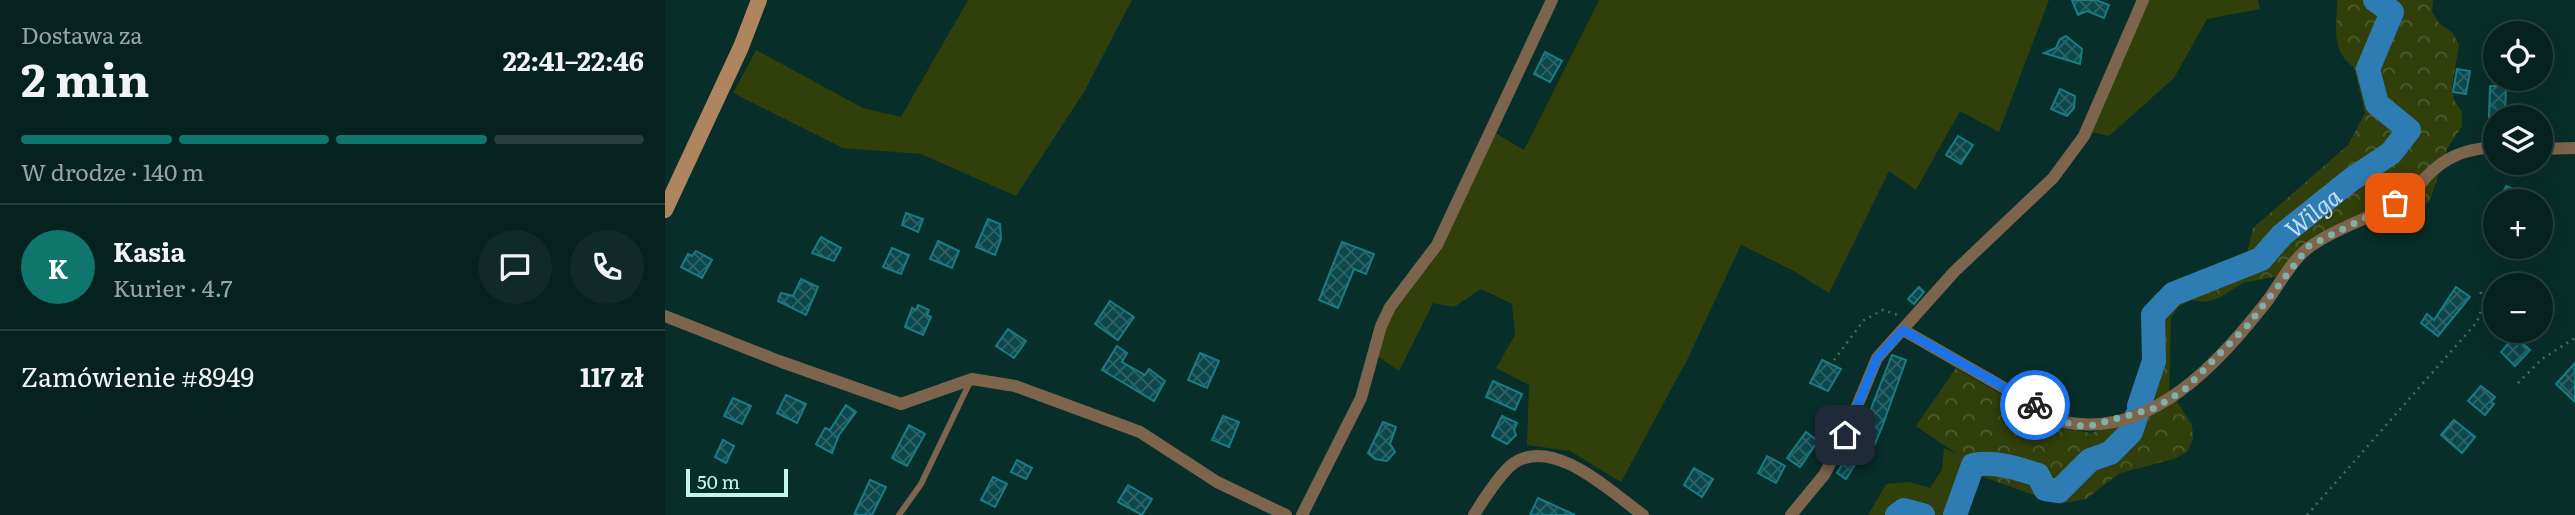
<!DOCTYPE html>
<html lang="pl">
<meta charset="utf-8">
<style>
:root{--surface:#06221f;--page:#0f2a28;--text:#f1f3f6;--muted:#98a4a4;--line:#273f3d;--accent:#0f766e}
body{margin:0;font-family:Literata,serif;background:var(--page);color:var(--text);height:100vh;display:flex;flex-direction:column;font-size:26px;white-space:nowrap}
*{box-sizing:border-box;margin:0}
p{font-size:23px;color:var(--muted)}
.icon{flex:none;width:38px;height:38px;fill:none;stroke:currentColor;stroke-width:2;stroke-linecap:round;stroke-linejoin:round}
.map{position:relative;flex:1;overflow:hidden}
.details{display:flex;flex-direction:column;background:var(--surface);width:665px}
.details>*{flex:none}
.buttons{position:absolute;left:1818px;top:21px;display:grid;gap:14px}
.buttons a{display:grid;place-items:center;width:70px;height:70px;border-radius:50%;background:var(--surface);box-shadow:0 7px 28px #0002,0 0 0 2px var(--line);font-size:35px}
.scale{position:absolute;left:21px;bottom:18px;width:102px;box-sizing:border-box;padding-left:7px;border:4px solid #c2f5ec;border-top:0;font-size:19px;line-height:24px;white-space:nowrap;color:#c2f5ec;-webkit-text-stroke:5px #082e29;paint-order:stroke}
.pin{position:absolute;display:grid;place-items:center;width:60px;height:60px;color:#fff;margin:-30px;border-radius:14px;box-shadow:0 4px 10px #0006}
.courier{position:absolute;display:grid;place-items:center;width:70px;height:70px;margin:-35px;border:5px solid #1a73e8;border-radius:50%;background:#fff;color:#222;box-shadow:0 2px 9px #0007}
.overview em{font-style:normal;font-weight:700}
.overview div{display:flex;flex-direction:column-reverse}
.overview{display:flex;align-items:center;justify-content:space-between;height:119px;padding:0 21px}
h1{font-size:46px;font-weight:700;line-height:52px}
.bar{display:grid;grid-template-columns:repeat(4,1fr);gap:10px 7px;align-content:center;height:84px;padding:0 21px}
.bar i{height:9px;border-radius:5px;background:var(--line)}
.bar .current{background:var(--accent)}
.bar p{grid-column:span 4}
.line{display:flex;align-items:center;gap:18px;padding:0 21px;border-top:2px solid var(--line)}
.line div{flex:1}
.round{display:grid;place-items:center;flex:none;width:74px;height:74px;border-radius:37px;background:var(--page)}
main{display:flex;flex:1;min-height:0}
.map>svg:first-child{display:block}
</style>
<main>
<section class="details">
<div class="overview"><div><h1>2 min</h1><p>Dostawa za</p></div><em>22:41–22:46</em></div>
<div class="bar"><i class="current"></i><i class="current"></i><i class="current"></i><i></i><p>W drodze · 140 m</p></div>
<div class="line" style="height:126px"><b class="round" style="background:var(--accent);color:#fff">K</b><div><b>Kasia</b><p>Kurier · 4.7</p></div><a class="round"><svg class="icon" aria-label="chat" viewBox="0 0 24 24"><path d="M4 5h16v11H9l-5 4z"/></svg></a><a class="round"><svg class="icon" aria-label="phone" viewBox="0 0 24 24"><path d="M5 4h4l2 5-3 2q2 4 5 5l2-3 5 2v4C11 20 4 13 5 4z"/></svg></a></div>
<div class="line" style="height:91px"><div>Zamówienie #8949</div><b>117 zł</b></div>
</section>
<div class="map">
<svg width="1910" height="515" viewBox="0 0 1910 515">
<defs>
<pattern id="forest-crowns" width="20" height="18" patternUnits="userSpaceOnUse" patternTransform="scale(1.75)"><rect width="20" height="18" fill="#313f0b"/><path d="M2 6a3 3 0 1 1 6 0M12 15a3 3 0 1 1 6 0" fill="none" stroke="#4d5b2f"/></pattern>
<pattern id="building-cross-hatch" width="8" height="8" patternUnits="userSpaceOnUse" patternTransform="scale(1.75)"><rect width="8" height="8" fill="#0c474c"/><path d="M0 0l8 8M0 8l8-8" fill="none" stroke="#2e6266"/></pattern>
</defs>
<rect width="100%" height="100%" fill="#082e29"/>
<g fill="#313f0b">
<polygon points="303,0 467,0 419,92 351,196 256,154 178,148 68,93 91,50 198,108 236,117"/>
<polygon points="934,0 1384,0 1334,132 1295,111 1251,190 1224,171 1164,293 1127,270 1076,245 1021,362 956,482 905,451 862,445 864,385 831,368 850,335 847,304 816,289 789,307 768,303 734,371 711,355 718,326 776,250 827,131 859,150"/>
<polygon points="1483,0 1593,0 1595,9 1542,19 1509,78 1444,136 1426,132"/>
<polygon points="1279,448 1292,454 1313,475 1290,515 1203,515 1221,484 1244,482 1265,488 1277,469"/>
</g>
<path fill="url(#forest-crowns)" d="M1672 0H1768L1767 12 1775 24 1788 33 1794 45 1787 86 1789 100 1797 112V126L1782 149 1764 203 1736 198 1722 201 1662 238 1619 275 1578 283 1554 298 1540 302 1526 300 1513 307 1506 319 1504 389 1527 425 1528 440 1522 452 1509 459 1455 473 1421 499 1394 504 1313 475 1292 454 1251 426 1291 368 1392 427 1425 433 1478 418 1470 402 1481 360 1479 308 1489 295 1564 267 1582 253 1588 228 1683 145 1700 113 1689 67C1665 51 1672 26 1672 0Z"/>
<g fill="none" stroke-linecap="round" stroke-linejoin="round">
<g stroke="#2d7db4" stroke-width="24">
<path id="s1" d="M1474 406 1489 361 1488 315 1508 294 1596 259 1617 235 1687 179 1726 153 1744 130 1712 104 1703 69 1727 12 1710 0"/>
<polyline points="1232,515 1239,510 1258,515"/>
<path d="M1290 515 1308 465C1330 461 1352 468 1373 475L1380 489 1394 491 1425 460 1445 453 1466 432 1471 417"/>
</g>
</g>
<g fill="url(#building-cross-hatch)" stroke="#197c84" stroke-width="2">
<polygon points="1407,0 1431,0 1444,5 1439,18 1422,11 1413,15"/>
<polygon points="1401,36 1417,49 1415,64 1379,53 1391,48 1395,39"/>
<polygon points="880,52 897,61 885,82 869,74"/>
<polygon points="1792,69 1805,71 1801,94 1788,92"/>
<polygon points="1825,86 1841,86 1840,117 1824,117"/>
<polygon points="1395,89 1410,96 1409,108 1402,116 1386,109"/>
<polygon points="1293,136 1308,145 1296,164 1281,155"/>
<polygon points="1841,186 1856,192 1852,201 1834,201"/>
<polygon points="241,213 258,219 253,232 237,225"/>
<polygon points="323,219 335,224 336,239 330,255 311,247"/>
<polygon points="156,237 176,248 169,261 147,253"/>
<polygon points="273,241 294,251 287,268 265,259"/>
<polygon points="677,242 709,254 701,274 689,269 673,308 654,300"/>
<polygon points="227,248 244,255 236,274 218,267"/>
<polygon points="31,251 47,260 37,278 16,267 23,254 27,256"/>
<polygon points="136,279 153,287 141,315 113,301 116,293 128,296"/>
<polygon points="1254,287 1259,292 1249,304 1243,299"/>
<polygon points="1791,287 1805,297 1773,336 1756,323 1762,314 1769,320"/>
<polygon points="445,301 469,317 453,340 430,324"/>
<polygon points="253,305 264,310 262,315 266,317 258,335 240,327 247,308 251,310"/>
<polygon points="343,329 361,341 349,358 331,346"/>
<polygon points="1850,336 1865,350 1850,366 1836,352"/>
<polygon points="452,346 462,353 457,362 480,375 484,369 500,381 489,401 437,370"/>
<polygon points="535,353 554,361 542,388 523,380"/>
<polygon points="1227,355 1241,360 1217,427 1210,444 1204,442 1181,479 1172,473 1189,446 1191,447"/>
<polygon points="1157,360 1176,369 1163,391 1145,383"/>
<polygon points="1910,363 1910,402 1891,384"/>
<polygon points="828,381 857,394 850,410 821,397"/>
<polygon points="1816,386 1830,397 1826,402 1829,404 1820,415 1803,401"/>
<polygon points="121,395 141,404 132,423 112,413"/>
<polygon points="68,398 86,406 77,424 59,416"/>
<polygon points="181,405 191,412 174,435 167,453 151,444 160,428 165,430"/>
<polygon points="558,416 574,422 564,447 547,440"/>
<polygon points="837,416 852,423 849,430 851,435 842,444 827,436"/>
<polygon points="1789,420 1810,437 1797,453 1776,435"/>
<polygon points="718,422 731,427 725,444 730,452 722,461 710,459 703,453"/>
<polygon points="244,425 260,434 242,466 227,458"/>
<polygon points="1141,432 1153,441 1135,467 1122,458"/>
<polygon points="58,440 69,446 61,463 50,457"/>
<polygon points="1102,456 1120,466 1111,483 1093,473"/>
<polygon points="352,460 367,468 361,479 346,472"/>
<polygon points="1029,468 1048,479 1037,497 1019,485"/>
<polygon points="328,477 342,484 330,507 316,500"/>
<polygon points="205,480 221,487 207,515 189,515"/>
<polygon points="463,485 487,499 477,515 453,502"/>
<polygon points="873,498 910,515 865,515"/>
</g>
<g fill="none" stroke-linecap="round" stroke-linejoin="round">
<g stroke="#416b64" stroke-width="2.5" stroke-dasharray="2 5" stroke-linecap="butt">
<polyline points="1169,360 1199,320 1218,310 1233,315"/>
<polyline points="1853,383 1877,359 1910,338"/>
<polyline points="1642,515 1812,322 1819,302 1815,291"/>
</g>
<polyline stroke="#7d644c" stroke-width="6" points="234,515 256,484 306,380"/>
<g stroke="#7d644c" stroke-width="12">
<polyline points="1876,149 1910,148"/>
<polyline points="0,316 114,361 236,404 307,379 350,386 475,432 552,482 621,515"/>
<path d="M1238 330 1399 422C1486 440 1555 361 1603 300 1615 283 1629 257 1646 246 1675 225 1712 217 1741 197 1749 193 1754 185 1760 178 1781 156 1800 149 1830 147"/>
<polyline points="637,515 696,398 716,326 725,307 772,245 887,0"/>
<path d="M809 515C816 503 837 471 849 463 889 436 947 493 978 515"/>
<polyline points="1126,515 1159,475 1180,435 1212,358 1289,272 1388,178 1419,136 1478,0"/>
</g>
<polyline stroke="#ae855f" stroke-width="16" points="0,210 76,47 94,0"/>
</g>
<g fill="none" stroke-linecap="round" stroke-linejoin="round">
<polyline stroke="#81afa8" stroke-width="7" stroke-dasharray="0 12.6" points="1370,405 1399,422 1421,427 1490,408 1519,390 1583,325 1644,246 1730,203"/>
<polyline stroke="#1a73e8" stroke-width="9" points="1180,435 1212,358 1238,330 1370,405"/>
</g>
<g text-anchor="middle" dominant-baseline="central" stroke-width="6" stroke-linejoin="round" paint-order="stroke">
<g font-size="24" font-style="italic" fill="#c5dbed" stroke="#082e29">
<text stroke="none"><textPath href="#s1" startOffset="287">Wilga</textPath></text>
</g>
</g>
</svg>
<div class="buttons">
<a><svg class="icon" aria-label="locate" viewBox="0 0 24 24"><circle cx="12" cy="12" r="6"/><path d="M12 2v4M12 18v4M2 12h4M18 12h4"/></svg></a>
<a><svg class="icon" aria-label="layers" viewBox="0 0 24 24"><path d="M12 4l9 5-9 5-9-5zM3 14l9 5 9-5"/></svg></a>
<a>+</a>
<a>−</a>
</div>
<div class="scale">50 m</div>
<div class="pin" style="left:1730px;top:203px;background:#ea580c"><svg class="icon" aria-label="bag" viewBox="0 0 24 24"><path d="M5 8h14l-1 12H6zM9 8a3 3 0 0 1 6 0"/></svg></div>
<div class="pin" style="left:1180px;top:435px;background:#1f2937"><svg class="icon" aria-label="home" viewBox="0 0 24 24"><path d="M3 11l9-7 9 7M6 9v11h12V9"/></svg></div>
<div class="courier" style="left:1370px;top:405px"><svg class="icon" aria-label="bike" viewBox="0 0 24 24"><circle cx="6" cy="16" r="4"/><circle cx="18" cy="16" r="4"/><path d="M6 16l4-8h5l3 8M10 8l3 8H6M13 5h3"/></svg></div>
</div>
</main>
